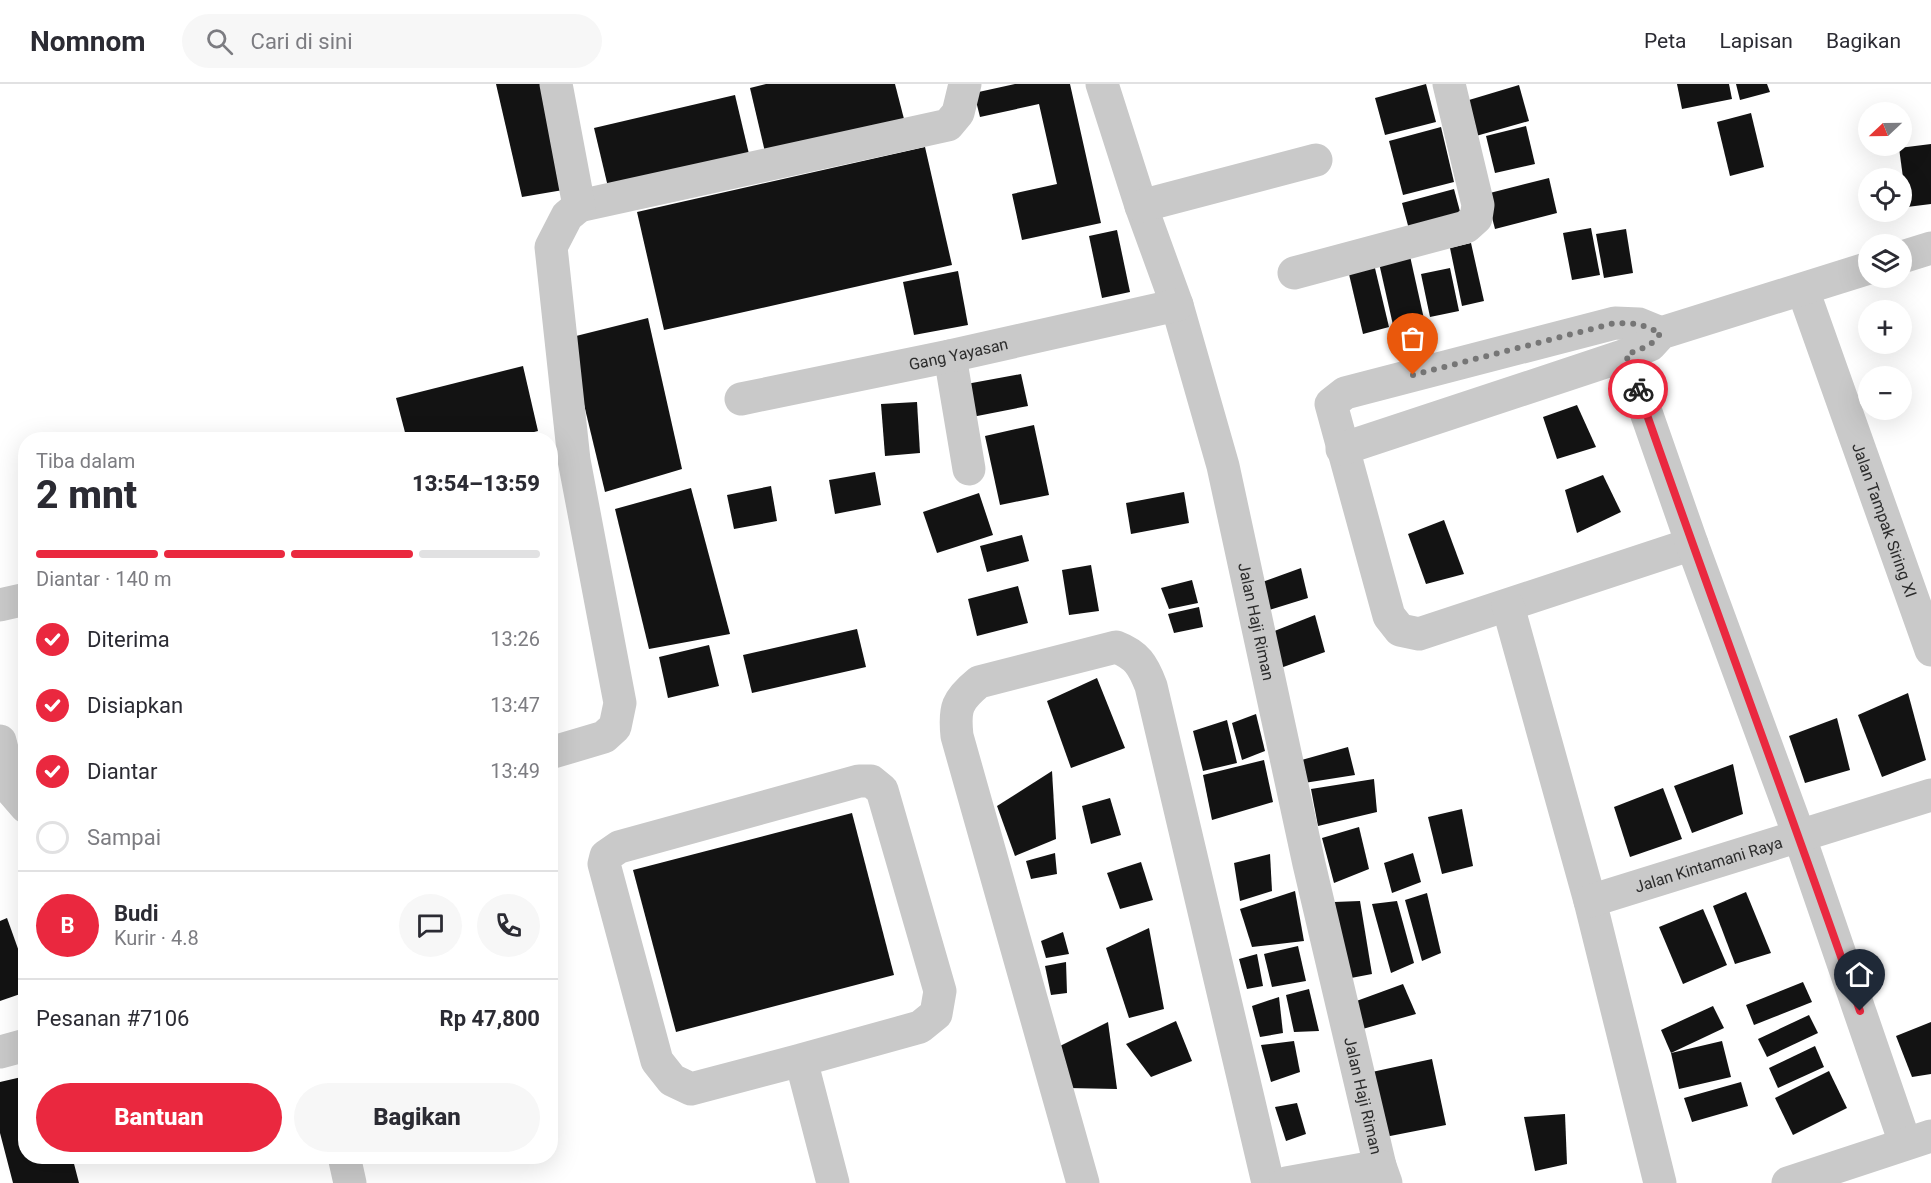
<!DOCTYPE html>
<html lang="id">
<meta charset="utf-8">
<style>
:root{--surface:#fff;--page:#f7f7f7;--text:#2b2b33;--muted:#7c7c81;--line:#e1e1e2;--accent:#ea283f}
body{margin:0;font-family:Roboto,sans-serif;background:var(--page);color:var(--text);height:100vh;display:flex;flex-direction:column;font-size:22px;white-space:nowrap}
*{box-sizing:border-box;margin:0}
p{font-size:20px;color:var(--muted)}
.icon{flex:none;width:33px;height:33px;fill:none;stroke:currentColor;stroke-width:2;stroke-linecap:round;stroke-linejoin:round}
.map{position:relative;flex:1;overflow:hidden}
.details{position:absolute;left:18px;top:348px;width:540px;height:732px;display:flex;flex-direction:column;background:var(--surface);border-radius:24px;box-shadow:0 6px 24px #0002}
.details>*{flex:none}
.needle{width:39px;rotate:248deg}
.fabs{position:absolute;left:1858px;top:18px;display:grid;gap:12px}
.fabs a{display:grid;place-items:center;width:54px;height:54px;border-radius:50%;background:var(--surface);box-shadow:0 6px 24px #0002;font-size:30px}
.pin{position:absolute;display:grid;place-items:center;width:51px;height:51px;color:#fff;margin:-62px -26px;border-radius:50% 50% 50% 0;rotate:-45deg;box-shadow:0 0 6px #0007}
.pin .icon{rotate:45deg}
.courier{position:absolute;display:grid;place-items:center;width:60px;height:60px;margin:-30px;border:4px solid #ea283f;border-radius:50%;background:#fff;color:#222;box-shadow:0 2px 8px #0007}
.head em{font-style:normal;font-weight:800}
.head div{display:flex;flex-direction:column-reverse}
.head{display:flex;align-items:center;justify-content:space-between;height:102px;padding:0 18px}
h1{font-size:39px;font-weight:800;line-height:45px}
.bar{display:grid;grid-template-columns:repeat(4,1fr);gap:9px 6px;align-content:center;height:72px;padding:0 18px}
.bar i{height:8px;border-radius:4px;background:var(--line)}
.bar .selected{background:var(--accent)}
.bar p{grid-column:span 4}
.line{display:flex;align-items:center;gap:15px;padding:0 18px;border-top:2px solid var(--line)}
.line div{flex:1}
.round{display:grid;place-items:center;flex:none;width:63px;height:63px;border-radius:32px;background:var(--page)}
ol{padding:0 18px;list-style:none}
li{display:flex;align-items:center;gap:18px;height:66px}
li p{margin-inline-start:auto}
li .icon{padding:6px;border-radius:50%;background:var(--accent);color:#fff;stroke-width:4}
li:last-child{color:var(--muted)}
li i{width:33px;height:33px;border:3px solid var(--line);border-radius:50%}
.button{display:flex;gap:12px;margin-top:auto;padding:12px 18px}
.button a{flex:1;height:69px;border-radius:36px;background:var(--accent);color:#fff;font-size:24px;font-weight:800;line-height:69px;text-align:center}
.button a+a{background:var(--page);color:var(--text)}
header{display:flex;align-items:center;gap:36px;box-sizing:border-box;height:84px;padding:0 30px;background:var(--surface);border-bottom:2px solid var(--line)}
header strong{font-size:28px}
nav{display:flex;gap:33px;margin-inline-start:auto;font-size:21px}
.search{width:420px;height:54px;background:var(--page);display:flex;align-items:center;gap:15px;box-sizing:border-box;padding:0 21px;border-radius:33px;color:var(--muted);font-size:22px}
.map>svg:first-child{display:block}
</style>
<header>
<strong>Nomnom</strong>
<div class="search"><svg class="icon" aria-label="search" viewBox="0 0 24 24"><circle cx="10" cy="10" r="6"/><path d="M15 15l6 6"/></svg>Cari di sini</div>
<nav><a>Peta</a><a>Lapisan</a><a>Bagikan</a></nav>
</header>
<div class="map">
<svg width="1931" height="1099" viewBox="0 0 1931 1099">
<rect width="100%" height="100%" fill="#fff"/>
<g fill="#131313">
<polygon points="496,0 548,0 569,105 522,113"/>
<polygon points="766,0 895,0 904,35 765,68 750,4"/>
<polygon points="1015,0 1070,0 1101,139 1022,156 1012,110 1057,100 1039,20 980,33 974,9"/>
<polygon points="1426,0 1436,38 1385,51 1375,14"/>
<polygon points="1677,0 1729,0 1732,15 1682,25"/>
<polygon points="1736,0 1767,0 1770,8 1740,16"/>
<polygon points="1519,1 1529,37 1469,54 1459,19"/>
<polygon points="735,11 749,70 608,103 594,44"/>
<polygon points="1751,29 1764,83 1730,92 1717,38"/>
<polygon points="1526,42 1535,80 1495,89 1486,52"/>
<polygon points="1441,43 1454,98 1403,111 1389,57"/>
<polygon points="1931,60 1931,120 1907,123 1899,64"/>
<polygon points="925,63 952,181 664,246 637,128"/>
<polygon points="1549,94 1557,129 1495,145 1486,110"/>
<polygon points="1454,105 1462,135 1410,149 1402,119"/>
<polygon points="1591,144 1600,191 1572,196 1563,149"/>
<polygon points="1626,145 1633,189 1604,194 1596,150"/>
<polygon points="1117,146 1130,208 1102,214 1089,152"/>
<polygon points="1471,159 1484,217 1462,222 1450,164"/>
<polygon points="1410,172 1424,235 1393,241 1379,179"/>
<polygon points="1374,180 1389,243 1363,250 1348,186"/>
<polygon points="1450,184 1459,227 1430,233 1421,190"/>
<polygon points="958,187 968,241 914,251 903,198"/>
<polygon points="648,234 682,385 605,408 568,254"/>
<polygon points="523,282 538,347 503,356 407,356 396,314"/>
<polygon points="1021,290 1028,322 967,334 961,301"/>
<polygon points="917,318 920,369 885,372 881,320"/>
<polygon points="1577,321 1596,363 1557,375 1543,333"/>
<polygon points="1034,341 1049,411 1000,421 985,352"/>
<polygon points="875,388 881,421 835,430 829,396"/>
<polygon points="1603,391 1621,428 1577,449 1565,406"/>
<polygon points="771,402 777,437 734,445 727,411"/>
<polygon points="691,404 730,550 649,565 615,425"/>
<polygon points="1184,408 1189,439 1131,450 1126,419"/>
<polygon points="979,409 993,451 937,469 923,428"/>
<polygon points="1444,436 1464,490 1426,500 1408,450"/>
<polygon points="1022,451 1029,477 987,488 980,462"/>
<polygon points="1091,481 1099,527 1069,531 1062,486"/>
<polygon points="1301,484 1308,514 1263,528 1254,501"/>
<polygon points="1192,496 1198,519 1169,525 1161,504"/>
<polygon points="1018,502 1028,539 977,552 968,515"/>
<polygon points="1199,523 1203,543 1174,549 1168,530"/>
<polygon points="1315,531 1325,568 1275,586 1267,550"/>
<polygon points="857,545 866,583 752,609 743,571"/>
<polygon points="709,561 719,602 668,614 659,573"/>
<polygon points="1097,594 1125,664 1071,684 1047,617"/>
<polygon points="1908,609 1926,676 1882,693 1858,631"/>
<polygon points="1256,630 1265,667 1242,676 1232,639"/>
<polygon points="1837,634 1850,686 1805,699 1789,652"/>
<polygon points="1227,636 1237,679 1203,687 1193,647"/>
<polygon points="1348,663 1355,691 1304,699 1298,677"/>
<polygon points="1264,676 1273,718 1212,736 1203,691"/>
<polygon points="1733,680 1743,730 1692,749 1674,702"/>
<polygon points="1052,687 1056,755 1015,772 997,722"/>
<polygon points="1374,695 1377,728 1318,742 1311,705"/>
<polygon points="1663,704 1682,755 1630,773 1614,723"/>
<polygon points="1110,714 1121,751 1091,760 1082,722"/>
<polygon points="1462,725 1473,782 1442,790 1428,733"/>
<polygon points="852,729 894,891 676,948 633,786"/>
<polygon points="1359,743 1369,785 1334,799 1322,754"/>
<polygon points="1055,769 1057,790 1031,795 1026,777"/>
<polygon points="1413,769 1421,798 1392,809 1384,779"/>
<polygon points="1270,770 1272,807 1240,817 1234,779"/>
<polygon points="1141,778 1153,816 1120,825 1107,789"/>
<polygon points="1295,807 1304,857 1252,863 1240,825"/>
<polygon points="1746,808 1771,869 1735,880 1713,822"/>
<polygon points="1427,809 1441,869 1422,877 1405,816"/>
<polygon points="1360,817 1372,890 1351,894 1334,818"/>
<polygon points="1397,817 1414,879 1391,889 1372,820"/>
<polygon points="1703,825 1727,881 1683,900 1659,843"/>
<polygon points="7,834 26,887 26,908 0,917 0,837"/>
<polygon points="1149,844 1164,925 1129,934 1106,864"/>
<polygon points="1063,848 1069,870 1046,874 1041,857"/>
<polygon points="1298,862 1306,897 1272,903 1264,870"/>
<polygon points="1257,870 1263,902 1247,905 1239,875"/>
<polygon points="1066,878 1067,909 1051,911 1045,882"/>
<polygon points="1803,898 1812,918 1754,941 1746,921"/>
<polygon points="1403,900 1416,930 1359,946 1351,919"/>
<polygon points="1309,905 1319,947 1294,948 1286,911"/>
<polygon points="1279,913 1283,949 1260,953 1252,922"/>
<polygon points="1713,922 1724,944 1671,969 1661,946"/>
<polygon points="1809,931 1818,949 1767,973 1758,955"/>
<polygon points="1176,937 1192,977 1151,993 1126,960"/>
<polygon points="1108,938 1117,1005 1068,1004 1056,964"/>
<polygon points="1931,938 1931,990 1912,993 1896,952"/>
<polygon points="1294,957 1300,988 1271,998 1261,961"/>
<polygon points="1722,957 1731,993 1679,1005 1671,969"/>
<polygon points="1815,962 1824,983 1778,1004 1769,984"/>
<polygon points="1432,975 1446,1041 1385,1053 1372,988"/>
<polygon points="1829,987 1847,1024 1793,1051 1775,1014"/>
<polygon points="26,992 26,1072 72,1072 79,1099 13,1099 0,1049 0,998"/>
<polygon points="1741,998 1748,1022 1692,1038 1684,1014"/>
<polygon points="1297,1019 1306,1050 1286,1057 1275,1023"/>
<polygon points="1565,1030 1567,1080 1535,1087 1524,1033"/>
</g>
<g fill="none" stroke-linecap="round" stroke-linejoin="round">
<g stroke="#c9c9c9" stroke-width="33">
<path id="s1" d="M1102 0 1141 122 1177 221 1223 382 1309 780 1380 1082"/>
<polyline points="579,122 948,41 958,29 965,0"/>
<polyline points="1141,122 1316,76"/>
<polyline points="1902,173 1931,164"/>
<polyline points="1294,189 1466,143 1476,134 1478,121 1449,0"/>
<path id="s2" d="M1803 206 1931 566"/>
<polyline points="1661,249 1639,240 1615,239 1345,309 1331,320 1389,532 1400,546 1419,550 1692,460"/>
<polyline points="1626,271 1692,460 1799,751 1905,1059"/>
<polyline points="950,272 969,385"/>
<path id="s3" d="M741 315 950 272 1177 221"/>
<polyline points="1342,365 1626,271 1650,261 1661,249 1869,184"/>
<polyline points="0,521 26,515"/>
<polyline points="1508,522 1590,817 1660,1099"/>
<polyline points="0,657 13,708 26,723"/>
<polyline points="550,669 604,653 615,643 620,619 574,376 551,163 567,132 579,122 556,0"/>
<path id="s4" d="M1590 817 1931 711"/>
<polyline points="0,968 26,961"/>
<polyline points="801,976 920,943 936,930 940,907 882,706 871,697 859,697 619,763 606,772 604,780 657,977 672,996 691,1005 801,976 833,1099"/>
<polyline points="344,1072 350,1099"/>
<path d="M1083 1099 957 652C954 624 957 616 979 598L1116 563C1137 571 1143 581 1151 602L1268 1099"/>
<polyline points="1286,1099 1380,1082 1386,1099"/>
<polyline points="1788,1099 1931,1052"/>
</g>
</g>
<g fill="none" stroke-linecap="round" stroke-linejoin="round">
<polyline stroke="#767676" stroke-width="6" stroke-dasharray="0 10.8" points="1413,291 1615,239 1639,240 1661,249 1650,261 1626,271 1638,305"/>
<path stroke="#ea283f" stroke-width="8" d="M1638 305C1710 513 1788 719 1860 927"/>
</g>
<g text-anchor="middle" dominant-baseline="central" stroke-width="6" stroke-linejoin="round" paint-order="stroke">
<g font-size="16" fill="#2c2c2c" stroke="#fff">
<text stroke="none"><textPath href="#s3" startOffset="222">Gang Yayasan</textPath></text>
<text stroke="none"><textPath href="#s2" startOffset="244">Jalan Tampak Siring XI</textPath></text>
<text stroke="none"><textPath href="#s1" startOffset="560">Jalan Haji Riman</textPath></text>
<text stroke="none"><textPath href="#s4" startOffset="124">Jalan Kintamani Raya</textPath></text>
<text stroke="none"><textPath href="#s1" startOffset="1046">Jalan Haji Riman</textPath></text>
</g>
</g>
</svg>
<div class="fabs">
<a><svg class="needle" viewBox="-14 -14 28 28"><path d="M0-13l5 13h-10z" fill="#e53935"/><path d="M0 13l5-13h-10z" fill="#7c7c81"/></svg></a>
<a><svg class="icon" aria-label="locate" viewBox="0 0 24 24"><circle cx="12" cy="12" r="6"/><path d="M12 2v4M12 18v4M2 12h4M18 12h4"/></svg></a>
<a><svg class="icon" aria-label="layers" viewBox="0 0 24 24"><path d="M12 4l9 5-9 5-9-5zM3 14l9 5 9-5"/></svg></a>
<a>+</a>
<a>−</a>
</div>
<div class="pin" style="left:1413px;top:291px;background:#ea580c"><svg class="icon" aria-label="bag" viewBox="0 0 24 24"><path d="M5 8h14l-1 12H6zM9 8a3 3 0 0 1 6 0"/></svg></div>
<div class="pin" style="left:1860px;top:927px;background:#1f2937"><svg class="icon" aria-label="home" viewBox="0 0 24 24"><path d="M3 11l9-7 9 7M6 9v11h12V9"/></svg></div>
<div class="courier" style="left:1638px;top:305px"><svg class="icon" aria-label="bike" viewBox="0 0 24 24"><circle cx="6" cy="16" r="4"/><circle cx="18" cy="16" r="4"/><path d="M6 16l4-8h5l3 8M10 8l3 8H6M13 5h3"/></svg></div>
<section class="details">
<div class="head"><div><h1>2 mnt</h1><p>Tiba dalam</p></div><em>13:54–13:59</em></div>
<div class="bar"><i class="selected"></i><i class="selected"></i><i class="selected"></i><i></i><p>Diantar · 140 m</p></div>
<ol>
<li><svg class="icon" aria-label="check" viewBox="0 0 24 24"><path d="M5 12l5 5 9-10"/></svg>Diterima<p>13:26</p></li>
<li><svg class="icon" aria-label="check" viewBox="0 0 24 24"><path d="M5 12l5 5 9-10"/></svg>Disiapkan<p>13:47</p></li>
<li><svg class="icon" aria-label="check" viewBox="0 0 24 24"><path d="M5 12l5 5 9-10"/></svg>Diantar<p>13:49</p></li>
<li><i></i>Sampai</li>
</ol>
<div class="line" style="height:108px"><b class="round" style="background:var(--accent);color:#fff">B</b><div><b>Budi</b><p>Kurir · 4.8</p></div><a class="round"><svg class="icon" aria-label="chat" viewBox="0 0 24 24"><path d="M4 5h16v11H9l-5 4z"/></svg></a><a class="round"><svg class="icon" aria-label="phone" viewBox="0 0 24 24"><path d="M5 4h4l2 5-3 2q2 4 5 5l2-3 5 2v4C11 20 4 13 5 4z"/></svg></a></div>
<div class="line" style="height:78px"><div>Pesanan #7106</div><b>Rp 47,800</b></div>
<div class="button"><a>Bantuan</a><a>Bagikan</a></div>
</section>
</div>
